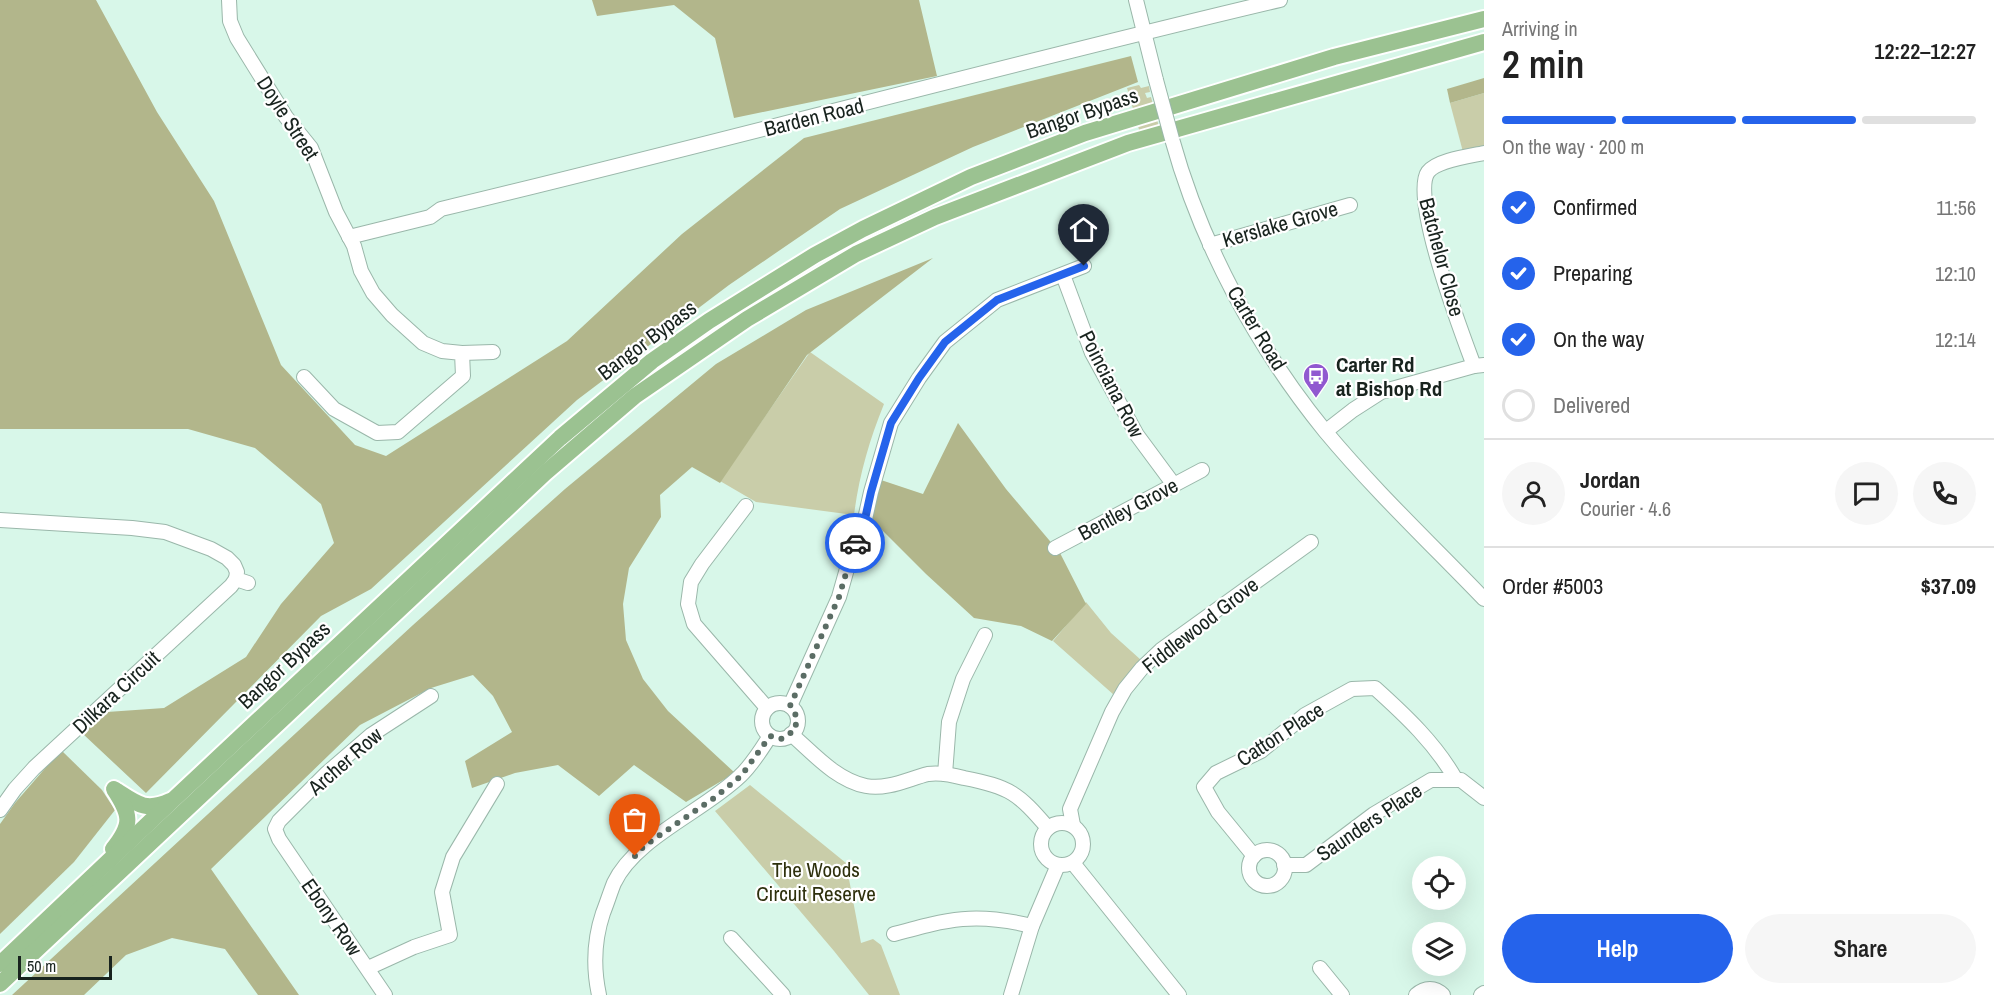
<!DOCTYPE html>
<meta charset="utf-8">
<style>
:root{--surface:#fff;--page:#f6f6f6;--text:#222;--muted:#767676;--line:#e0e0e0;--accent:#2563eb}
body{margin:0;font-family:"Archivo Narrow",sans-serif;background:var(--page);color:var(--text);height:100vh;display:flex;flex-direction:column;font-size:22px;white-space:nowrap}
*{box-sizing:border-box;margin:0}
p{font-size:20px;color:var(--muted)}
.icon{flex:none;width:33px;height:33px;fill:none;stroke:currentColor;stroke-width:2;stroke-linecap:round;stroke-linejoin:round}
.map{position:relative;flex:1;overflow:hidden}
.sheet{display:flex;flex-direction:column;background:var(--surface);width:510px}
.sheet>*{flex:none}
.buttons{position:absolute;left:1412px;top:856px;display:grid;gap:12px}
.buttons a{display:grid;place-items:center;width:54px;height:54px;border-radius:50%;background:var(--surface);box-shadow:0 6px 24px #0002;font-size:30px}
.scale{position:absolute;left:18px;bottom:15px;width:94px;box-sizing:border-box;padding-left:6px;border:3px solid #18231e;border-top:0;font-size:16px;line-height:21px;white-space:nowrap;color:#18231e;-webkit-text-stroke:4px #fff;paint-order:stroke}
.pin{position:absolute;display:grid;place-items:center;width:51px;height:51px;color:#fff;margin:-62px -26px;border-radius:50% 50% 50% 0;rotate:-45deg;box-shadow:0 0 6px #0007}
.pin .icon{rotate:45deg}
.courier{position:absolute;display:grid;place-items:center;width:60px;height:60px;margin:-30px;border:4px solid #2563eb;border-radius:50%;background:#fff;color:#222;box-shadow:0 2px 8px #0007}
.summary em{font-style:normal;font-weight:600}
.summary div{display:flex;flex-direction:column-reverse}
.summary{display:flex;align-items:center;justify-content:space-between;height:102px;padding:0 18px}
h1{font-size:39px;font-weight:600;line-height:45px}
.bar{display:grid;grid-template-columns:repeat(4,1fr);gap:9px 6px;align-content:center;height:72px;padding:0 18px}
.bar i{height:8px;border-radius:4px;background:var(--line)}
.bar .current{background:var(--accent)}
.bar p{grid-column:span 4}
.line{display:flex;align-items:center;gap:15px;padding:0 18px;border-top:2px solid var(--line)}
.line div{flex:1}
.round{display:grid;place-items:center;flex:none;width:63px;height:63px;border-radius:32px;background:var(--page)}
ol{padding:0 18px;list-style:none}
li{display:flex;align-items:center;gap:18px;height:66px}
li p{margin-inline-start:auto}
li .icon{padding:6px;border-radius:50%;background:var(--accent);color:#fff;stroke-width:4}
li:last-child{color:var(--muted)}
li i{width:33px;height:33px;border:3px solid var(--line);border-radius:50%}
.button{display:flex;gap:12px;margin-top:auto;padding:12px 18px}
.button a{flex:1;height:69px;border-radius:36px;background:var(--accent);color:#fff;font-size:24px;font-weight:600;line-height:69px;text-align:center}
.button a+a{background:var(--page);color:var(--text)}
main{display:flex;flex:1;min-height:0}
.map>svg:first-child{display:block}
</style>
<main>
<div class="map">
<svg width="1484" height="995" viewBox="0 0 1484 995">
<rect width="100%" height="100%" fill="#d8f7e9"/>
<g fill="#c9cda9">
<polygon points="1139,85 1141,88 1149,86 1150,92 1145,93 1147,98 1151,97 1163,142 1144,147 1127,88"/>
<polygon points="1484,93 1484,147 1463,152 1450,103"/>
<path d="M810 352 884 404C869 441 859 476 854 515L756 502 720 481Z"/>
<polygon points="1086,602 1111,633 1141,660 1114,695 1053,641"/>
<polygon points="750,785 846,863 861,943 873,939 881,945 900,995 869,995 834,951 715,811"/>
</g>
<g fill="#b2b68b">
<polygon points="0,0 96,0 157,112 214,201 281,365 355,445 386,456 567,341 682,234 804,138 1131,56 1138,82 973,147 840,209 729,285 577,400 371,589 321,616 146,793 83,734 107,712 164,708 246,657 281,604 334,543 321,504 255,448 188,429 0,429"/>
<polygon points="592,0 919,0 937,76 734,118 715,38 674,5 597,16"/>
<polygon points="1484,78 1484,93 1450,103 1447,89"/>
<polygon points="933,258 807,355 720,483 692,467 660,495 661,517 629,568 623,604 626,640 643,679 668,711 735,773 686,802 634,765 599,796 558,765 515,773 472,788 465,761 512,732 493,696 473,675 431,688 360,725 211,869 299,995 258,995 225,949 172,938 126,955 84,995 12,995 413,625 565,489 716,364 806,310"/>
<polygon points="958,423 1006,489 1060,553 1086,604 1052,641 1021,626 974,618 926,574 872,520 881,480 923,494"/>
<polygon points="61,750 102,790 115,810 74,862 0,934 0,824 15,803"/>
</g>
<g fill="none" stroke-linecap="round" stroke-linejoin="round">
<g stroke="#9ab7aa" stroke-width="16">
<g id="minor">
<polyline points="229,0 230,21 237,38 286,117 311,148 336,212 354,246 361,271 373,293 392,315 423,343 442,351 462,353 463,376 398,432 377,433 334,409 304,377"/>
<polyline points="1136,0 1156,80"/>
<path d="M1172 139C1201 244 1256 346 1325 431 1374 490 1431 544 1484 599"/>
<path d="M349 237 430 217 441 209C721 142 1000 66 1280 0"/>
<polyline points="1210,245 1350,205"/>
<polyline points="1063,275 1092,353 1137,435 1174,485"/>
<polyline points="462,353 493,352"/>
<path d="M1474 366C1462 334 1410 197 1428 172 1437 160 1470 156 1484 153"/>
<polyline points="1326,431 1353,410 1381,392 1474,366 1484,365"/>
<polyline points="746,506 702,564 691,582 688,604 694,624 767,708"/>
<polyline points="0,520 132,528 165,532 211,549 227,558 234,565 237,572 236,579 248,583"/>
<polyline points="1055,548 1202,470"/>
<circle cx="780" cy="721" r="18"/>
<polyline points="790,706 839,597 852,551 865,519 871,492 891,423 919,378 945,342 997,300 1084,266"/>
<path d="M791 734C813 753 836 780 866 786 887 790 908 779 928 774 940 772 953 775 964 778 1010 787 1018 793 1048 828"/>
<polyline points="945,774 949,722 963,679 985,635"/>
<polyline points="0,810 15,789 34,768 231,586 236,579"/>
<circle cx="1062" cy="844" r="21"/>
<polyline points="1073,825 1070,809 1112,712 1125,689 1142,668 1161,650 1311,542"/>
<circle cx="1267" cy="868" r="18"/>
<path d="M1254 856 1218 812 1204 787 1216 773 1261 751 1305 715 1352 689 1375 688C1405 715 1436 744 1456 780"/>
<polyline points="1073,863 1179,995"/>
<polyline points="1284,865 1306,865 1374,814 1431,780 1461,780 1484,798"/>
<path d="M894 934C949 919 975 912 1032 926"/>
<polyline points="731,938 783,995"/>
<polyline points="368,968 414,947 450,935 442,892 453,857 497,784"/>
<polyline points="1320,968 1342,995"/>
<polyline points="385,995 279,839 275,829 279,821 327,773 371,735 431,696"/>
<path d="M599 995C593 967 594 940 603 913 607 903 610 893 614 883 635 838 704 811 740 776 752 765 761 750 770 736"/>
<polyline points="1011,995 1032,926 1058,865"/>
<path d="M1416 995C1425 987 1435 987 1443 995"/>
<polyline points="1481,995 1484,993"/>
</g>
</g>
<g stroke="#fff" stroke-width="20">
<g id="major">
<path d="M117 791C137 804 146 812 170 801"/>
<path d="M113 849C133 824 131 815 114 789"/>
<polyline points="0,964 174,799 560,438 652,361 709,321 815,255 863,229 971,177 1085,133 1334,57 1484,19"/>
<polyline points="0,984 545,473 635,396 747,319 856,254 935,217 1128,143 1484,42"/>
</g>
</g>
<use href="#minor" stroke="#fff" stroke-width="14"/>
<use href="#major" stroke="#9bc291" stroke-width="16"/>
<g stroke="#9ab7aa" stroke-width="16" stroke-linecap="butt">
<polyline id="minor-bridge" points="1156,80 1172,139"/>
</g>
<use href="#minor-bridge" stroke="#fff" stroke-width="14"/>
</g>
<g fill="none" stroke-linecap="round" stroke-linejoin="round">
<polyline stroke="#5b6d65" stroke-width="6" stroke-dasharray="0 10.8" points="635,856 644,846 714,798 741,776 770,736 781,739 795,730 797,717 790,706 839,597 855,543"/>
<polyline stroke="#2563eb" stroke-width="8" points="855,543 865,519 871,492 891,423 919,378 945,342 997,300 1084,266"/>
</g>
<defs>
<g id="bus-pin" transform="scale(1.35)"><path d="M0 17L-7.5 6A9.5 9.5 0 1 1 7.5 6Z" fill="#9158d0" stroke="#fff"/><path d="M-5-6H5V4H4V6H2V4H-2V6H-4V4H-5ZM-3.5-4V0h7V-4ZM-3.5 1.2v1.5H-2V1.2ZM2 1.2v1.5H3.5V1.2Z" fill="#fff"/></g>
</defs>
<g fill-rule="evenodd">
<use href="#bus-pin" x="1316" y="376"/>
</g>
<g text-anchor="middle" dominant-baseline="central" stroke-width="4.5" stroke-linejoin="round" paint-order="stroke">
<g font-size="21" fill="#18231e" stroke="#fff">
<text transform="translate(1082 113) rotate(-19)">Bangor Bypass</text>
<text transform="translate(814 117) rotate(-14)">Barden Road</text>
<text transform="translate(288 118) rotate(57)">Doyle Street</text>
<text transform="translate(1280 224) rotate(-16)">Kerslake Grove</text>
<text transform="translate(1442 257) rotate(75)">Batchelor Close</text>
<text transform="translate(1257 328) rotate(59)">Carter Road</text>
<text transform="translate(647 340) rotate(-37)">Bangor Bypass</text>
<text transform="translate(1112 384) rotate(63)">Poinciana Row</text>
<text transform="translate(1128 509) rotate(-28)">Bentley Grove</text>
<text transform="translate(1200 625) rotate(-38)">Fiddlewood Grove</text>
<text transform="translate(284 665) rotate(-43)">Bangor Bypass</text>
<text transform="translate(116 692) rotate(-43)">Dilkara Circuit</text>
<text transform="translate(1280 734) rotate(-33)">Catton Place</text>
<text transform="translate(345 761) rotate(-41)">Archer Row</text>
<text transform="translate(1369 822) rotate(-34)">Saunders Place</text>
<text transform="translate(332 917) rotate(55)">Ebony Row</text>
</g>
<g font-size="21" font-weight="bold" fill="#18231e" stroke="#fff" text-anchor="start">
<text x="1336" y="364">Carter Rd<tspan x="1336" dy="24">at Bishop Rd</tspan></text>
</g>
<g font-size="21" fill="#2e300d" stroke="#fff">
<text x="816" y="869">The Woods<tspan x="816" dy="24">Circuit Reserve</tspan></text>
</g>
</g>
</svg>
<div class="buttons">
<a><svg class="icon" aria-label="locate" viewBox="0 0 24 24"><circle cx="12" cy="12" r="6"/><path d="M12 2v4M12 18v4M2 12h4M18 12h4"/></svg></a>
<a><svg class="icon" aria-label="layers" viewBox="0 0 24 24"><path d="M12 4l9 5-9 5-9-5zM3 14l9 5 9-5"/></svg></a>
</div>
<div class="scale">50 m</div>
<div class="pin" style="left:635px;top:856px;background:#ea580c"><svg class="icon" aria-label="bag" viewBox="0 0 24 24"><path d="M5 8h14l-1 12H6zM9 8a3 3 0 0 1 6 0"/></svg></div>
<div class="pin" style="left:1084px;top:266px;background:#1f2937"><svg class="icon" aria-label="home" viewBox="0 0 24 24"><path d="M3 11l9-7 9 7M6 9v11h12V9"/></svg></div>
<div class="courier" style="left:855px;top:543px"><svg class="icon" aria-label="car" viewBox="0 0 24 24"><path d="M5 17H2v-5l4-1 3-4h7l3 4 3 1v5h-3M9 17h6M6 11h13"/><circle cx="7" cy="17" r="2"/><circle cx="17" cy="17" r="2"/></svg></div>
</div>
<section class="sheet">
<div class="summary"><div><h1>2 min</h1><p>Arriving in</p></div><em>12:22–12:27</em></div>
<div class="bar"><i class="current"></i><i class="current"></i><i class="current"></i><i></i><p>On the way · 200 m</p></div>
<ol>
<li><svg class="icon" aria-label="check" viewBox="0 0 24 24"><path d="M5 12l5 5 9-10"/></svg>Confirmed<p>11:56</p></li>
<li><svg class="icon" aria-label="check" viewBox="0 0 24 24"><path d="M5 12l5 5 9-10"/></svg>Preparing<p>12:10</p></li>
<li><svg class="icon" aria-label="check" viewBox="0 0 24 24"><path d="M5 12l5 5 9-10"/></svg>On the way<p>12:14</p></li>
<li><i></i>Delivered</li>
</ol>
<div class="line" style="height:108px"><a class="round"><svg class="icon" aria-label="person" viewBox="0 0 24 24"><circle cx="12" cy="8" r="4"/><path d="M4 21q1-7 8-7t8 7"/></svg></a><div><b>Jordan</b><p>Courier · 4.6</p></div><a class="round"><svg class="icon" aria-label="chat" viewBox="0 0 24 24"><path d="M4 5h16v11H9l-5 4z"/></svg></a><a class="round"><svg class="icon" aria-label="phone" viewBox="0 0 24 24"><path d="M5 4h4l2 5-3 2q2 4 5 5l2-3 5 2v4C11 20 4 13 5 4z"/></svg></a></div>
<div class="line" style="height:78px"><div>Order #5003</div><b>$37.09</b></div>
<div class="button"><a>Help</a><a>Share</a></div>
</section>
</main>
